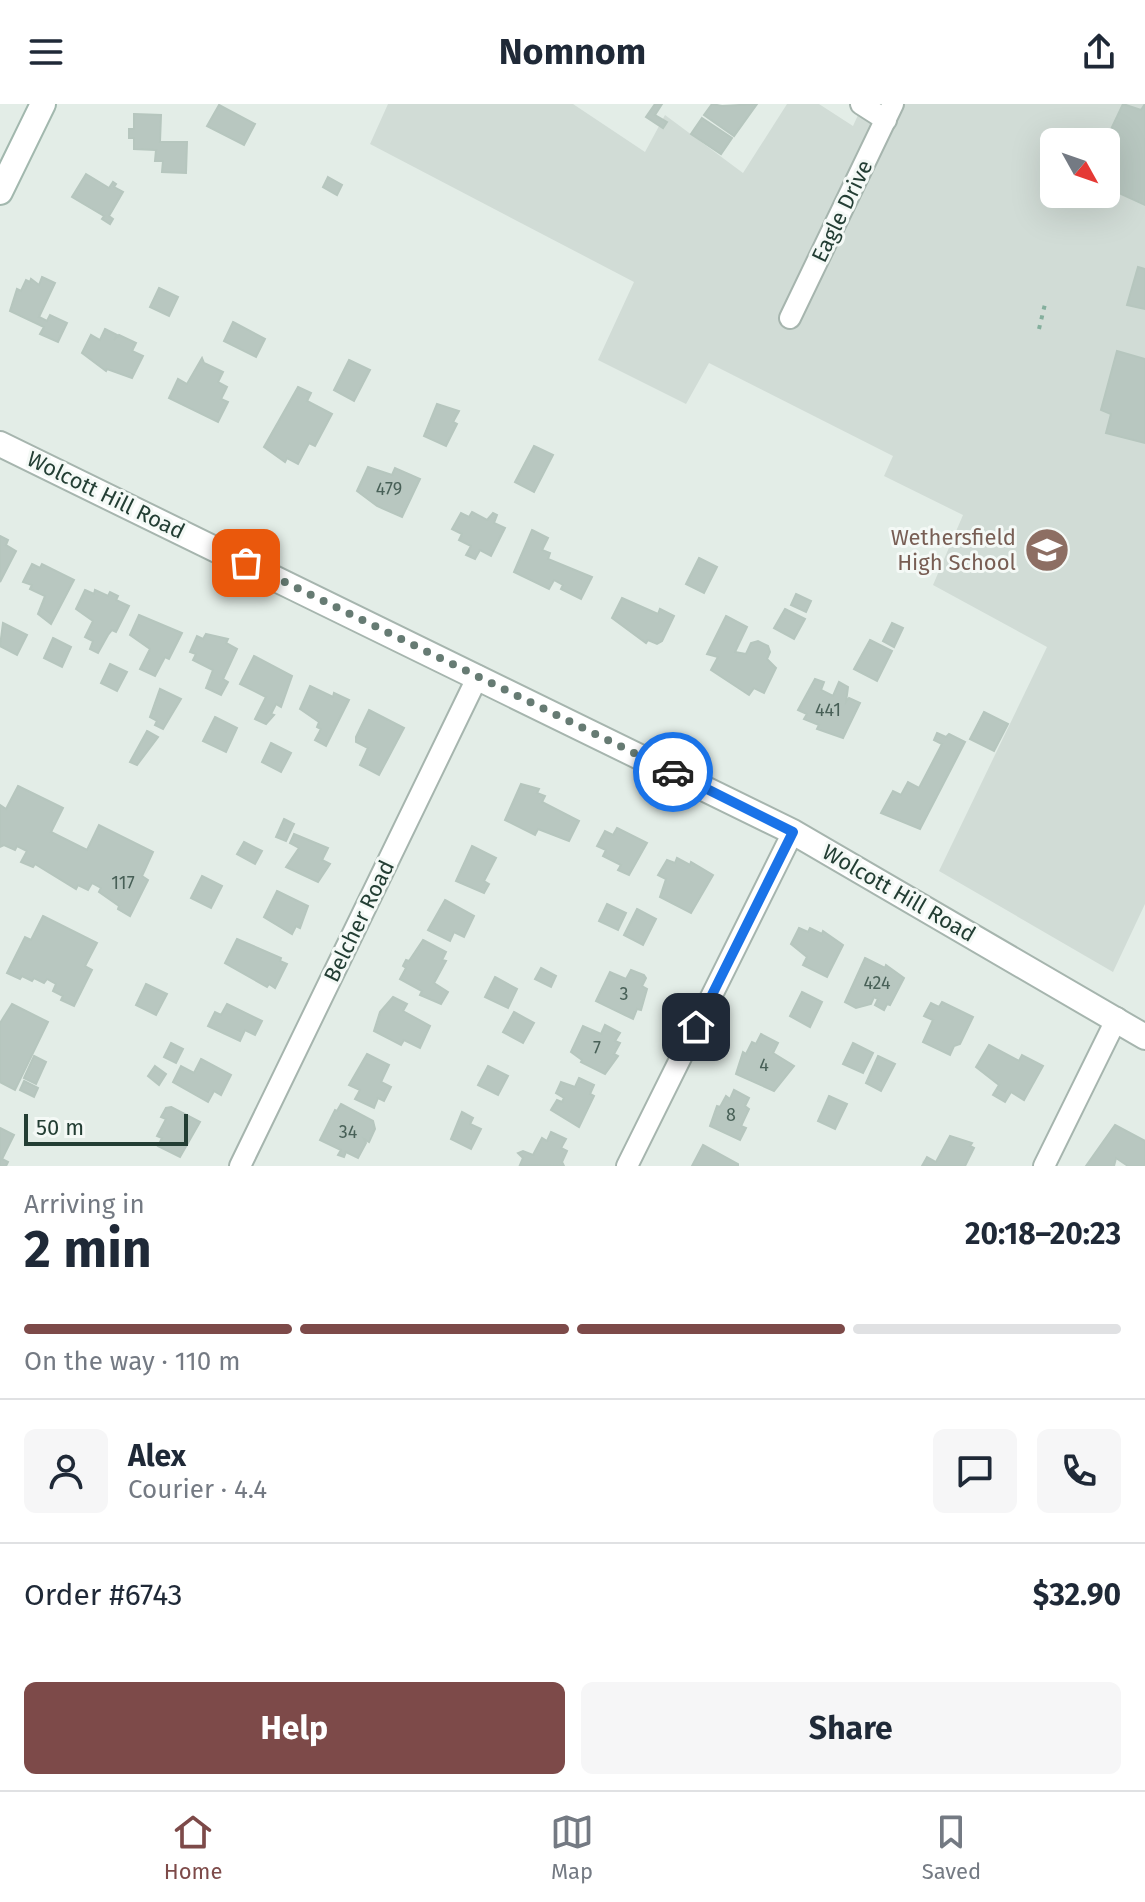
<!DOCTYPE html>
<meta charset="utf-8">
<style>
:root{--surface:#fff;--page:#f6f6f7;--text:#1f2937;--muted:#747a83;--line:#e0e1e3;--accent:#7d4a49}
body{margin:0;font-family:"Fira Sans",sans-serif;background:var(--page);color:var(--text);height:100vh;display:flex;flex-direction:column;font-size:30px;white-space:nowrap}
*{box-sizing:border-box;margin:0}
p{font-size:26px;color:var(--muted)}
.icon{flex:none;width:44px;height:44px;fill:none;stroke:currentColor;stroke-width:2;stroke-linecap:round;stroke-linejoin:round}
.map{position:relative;height:1062px;overflow:hidden}
.side{display:flex;flex-direction:column;background:var(--surface);flex:1}
.side>*{flex:none}
.needle{width:52px;rotate:130deg}
.buttons{position:absolute;left:1040px;top:24px;display:grid;gap:16px}
.buttons a{display:grid;place-items:center;width:80px;height:80px;border-radius:12px;background:var(--surface);box-shadow:0 8px 32px #0002;font-size:40px}
.scale{position:absolute;left:24px;bottom:20px;width:164px;box-sizing:border-box;padding-left:8px;border:4px solid #233e34;border-top:0;font-size:22px;line-height:28px;white-space:nowrap;color:#233e34;-webkit-text-stroke:6px #f4f9f6;paint-order:stroke}
.pin{position:absolute;display:grid;place-items:center;width:68px;height:68px;color:#fff;margin:-34px;border-radius:16px;box-shadow:0 4px 12px #0006}
.courier{position:absolute;display:grid;place-items:center;width:80px;height:80px;margin:-40px;border:6px solid #1a73e8;border-radius:50%;background:#fff;color:#222;box-shadow:0 2px 10px #0007}
.head em{font-style:normal;font-weight:700}
.head div{display:flex;flex-direction:column-reverse}
.head{display:flex;align-items:center;justify-content:space-between;height:136px;padding:0 24px}
h1{font-size:52px;font-weight:700;line-height:60px}
.bar{display:grid;grid-template-columns:repeat(4,1fr);gap:12px 8px;align-content:center;height:96px;padding:0 24px}
.bar i{height:10px;border-radius:6px;background:var(--line)}
.bar .active{background:var(--accent)}
.bar p{grid-column:span 4}
.line{display:flex;align-items:center;gap:20px;padding:0 24px;border-top:2px solid var(--line)}
.line div{flex:1}
.round{display:grid;place-items:center;flex:none;width:84px;height:84px;border-radius:12px;background:var(--page)}
.primary-button{display:flex;gap:16px;margin-top:auto;padding:16px 24px}
.primary-button a{flex:1;height:92px;border-radius:12px;background:var(--accent);color:#fff;font-size:32px;font-weight:700;line-height:92px;text-align:center}
.primary-button a+a{background:var(--page);color:var(--text)}
header{display:flex;justify-content:space-between;align-items:center;height:104px;padding:0 24px;background:var(--surface);font-size:36px;font-weight:700}
.menu{display:flex;justify-content:space-around;align-items:center;height:112px;border-top:2px solid var(--line);background:var(--surface);font-size:22px;color:var(--muted)}
.menu a{display:grid;justify-items:center;gap:4px}
.menu .active{color:var(--accent)}
.map>svg:first-child{display:block}
</style>
<header><svg class="icon" aria-label="menu" viewBox="0 0 24 24"><path d="M4 6h16M4 12h16M4 18h16"/></svg>Nomnom<svg class="icon" aria-label="share" viewBox="0 0 24 24"><path d="M12 15V3M7 8l5-5 5 5M5 13v7h14v-7"/></svg></header>
<div class="map">
<svg width="1145" height="1062" viewBox="0 0 1145 1062">
<rect width="100%" height="100%" fill="#e3ede7"/>
<path fill="#d1dcd6" fill-rule="evenodd" d="M388 0H573L645 48 665 11 743 69 787 0H819L853 22 863 0H1145V800L1113 868 939 767 1047 543 933 481 963 411 884 372 893 352 709 259 686 300 598 256 634 178 370 40ZM1054 38H1106V90H1054Z"/>
<g fill="#b8c7c0" stroke="#b6c6be" stroke-width="2">
<polygon points="655,0 662,0 655,11 667,18 663,24 646,13"/>
<polygon points="712,0 722,2 757,0 734,32 704,11"/>
<polygon points="1123,0 1141,6 1145,0 1145,101 1106,83 1105,38"/>
<polygon points="219,1 255,20 244,41 207,22"/>
<polygon points="134,10 161,11 160,38 187,38 186,69 162,68 163,57 155,57 156,46 134,45 134,34 129,34 129,25 134,25"/>
<polygon points="702,14 732,34 721,50 691,30"/>
<polygon points="86,70 109,84 113,78 116,80 114,83 123,88 109,112 113,115 110,120 102,115 104,112 72,93"/>
<polygon points="328,73 342,81 337,91 323,83"/>
<polygon points="1138,163 1145,165 1145,205 1127,201"/>
<polygon points="42,173 55,179 39,213 47,217 50,211 67,219 58,238 40,230 44,223 10,207 17,185 21,187 26,176 30,178 31,175 39,181"/>
<polygon points="159,184 178,193 169,212 150,203"/>
<polygon points="233,218 265,235 256,253 224,237"/>
<polygon points="105,225 117,231 114,236 119,231 136,239 132,247 143,252 132,274 107,265 106,267 82,249 91,231 100,236"/>
<polygon points="1117,247 1145,255 1145,339 1106,329 1111,310 1101,306"/>
<polygon points="202,254 204,259 223,268 218,278 227,283 221,295 228,298 218,318 169,294 178,275 187,280"/>
<polygon points="349,256 370,266 354,297 334,286"/>
<polygon points="298,283 311,289 307,297 332,310 315,342 309,339 298,360 287,354 285,358 264,343"/>
<polygon points="437,300 459,307 453,318 457,320 446,342 424,332"/>
<polygon points="534,342 553,351 534,388 515,378"/>
<polygon points="368,363 392,371 395,364 420,375 402,413 377,402 357,387"/>
<polygon points="472,408 487,416 493,409 497,411 494,419 505,424 491,452 480,446 475,455 466,451 471,442 459,436 462,430 452,425 461,409 469,413"/>
<polygon points="532,426 548,434 542,446 550,449 548,455 592,473 581,495 561,485 563,481 554,476 549,485 514,468"/>
<polygon points="0,432 8,436 6,441 16,447 0,478"/>
<polygon points="699,454 717,463 704,489 686,480"/>
<polygon points="32,460 40,464 42,460 74,476 51,520 38,510 45,492 30,485 32,481 23,478"/>
<polygon points="85,486 94,490 95,486 108,492 110,488 118,492 116,496 129,502 116,528 112,526 108,531 98,549 90,545 93,537 85,533 93,517 76,505"/>
<polygon points="796,490 811,497 806,508 791,501"/>
<polygon points="622,494 658,510 660,505 674,512 662,537 657,540 648,536 646,539 612,514"/>
<polygon points="785,505 805,515 794,535 774,524"/>
<polygon points="139,511 182,529 169,555 165,553 155,572 140,565 150,545 130,531"/>
<polygon points="726,512 747,523 735,548 746,550 751,539 758,537 768,542 770,548 767,555 776,564 764,589 754,584 749,591 711,566 718,553 707,550"/>
<polygon points="3,519 27,531 17,551 0,542"/>
<polygon points="892,519 903,524 894,543 883,537"/>
<polygon points="206,530 228,535 226,539 237,545 223,575 228,578 221,591 206,584 213,566 193,556 196,550 190,548 197,532 203,535"/>
<polygon points="53,534 71,543 62,563 44,554"/>
<polygon points="870,536 892,547 877,577 854,565"/>
<polygon points="254,552 292,572 281,603 276,600 271,610 274,611 266,620 255,615 266,593 240,580"/>
<polygon points="110,560 127,568 117,587 101,579"/>
<polygon points="815,575 824,578 821,586 833,592 839,578 848,583 846,598 849,594 860,599 843,634 817,625 819,621 804,615 807,610 798,606"/>
<polygon points="310,582 333,593 334,589 349,596 326,642 315,636 321,625 317,623 319,618 300,605"/>
<polygon points="160,585 181,595 163,625 155,621 157,617 150,613"/>
<polygon points="369,606 404,624 379,671 360,661 368,644 356,638 356,633"/>
<polygon points="984,608 1008,620 994,647 970,635"/>
<polygon points="215,613 237,624 226,648 203,637"/>
<polygon points="147,627 158,633 137,661 130,658"/>
<polygon points="937,629 946,633 949,630 965,638 920,725 881,709 893,687 901,691 908,678 919,684 942,640 934,636"/>
<polygon points="271,639 291,649 281,668 262,658"/>
<polygon points="521,680 539,685 537,689 545,692 542,698 579,717 569,737 538,725 535,731 505,716"/>
<polygon points="18,682 63,704 51,728 87,746 99,721 153,748 142,772 148,776 130,812 118,805 119,802 99,788 101,784 92,779 88,786 78,781 76,785 35,760 33,763 21,758 27,747 17,742 15,746 4,741 0,743 0,701 6,705"/>
<polygon points="284,715 294,720 286,737 276,733"/>
<polygon points="617,724 647,739 629,771 618,766 621,761 603,752 606,746 597,742 605,727 613,731"/>
<polygon points="294,730 328,744 322,756 330,760 318,778 286,763 299,744 290,739"/>
<polygon points="244,738 262,747 255,760 237,750"/>
<polygon points="472,742 496,754 484,777 489,780 484,789 456,777"/>
<polygon points="677,754 690,761 691,758 713,771 691,809 660,793 666,775 658,771 667,756 675,759"/>
<polygon points="202,772 222,782 211,804 191,794"/>
<polygon points="277,787 308,802 300,824 296,822 292,830 264,813"/>
<polygon points="445,796 474,812 464,833 454,828 450,837 428,826"/>
<polygon points="607,800 626,809 618,826 599,817"/>
<polygon points="637,805 656,815 643,841 624,831"/>
<polygon points="43,812 97,839 85,862 92,866 74,902 61,896 63,892 53,887 56,880 47,875 44,879 34,874 32,877 22,872 20,875 7,869 25,833 31,836"/>
<polygon points="799,824 808,828 810,824 822,830 823,827 843,841 827,873 803,861 807,853 791,840"/>
<polygon points="237,835 281,854 280,857 287,860 275,884 269,880 267,883 225,859"/>
<polygon points="423,836 446,848 442,856 446,857 434,879 448,888 441,900 420,891 422,887 400,875 406,864 403,862 406,856 409,857"/>
<polygon points="865,854 885,864 886,861 904,874 890,901 887,900 884,906 875,901 878,895 874,893 871,900 856,904 845,898"/>
<polygon points="541,864 556,872 551,883 535,875"/>
<polygon points="631,866 644,871 646,874 642,882 647,885 641,906 637,905 633,915 596,897 610,868 626,875"/>
<polygon points="495,873 517,885 508,904 485,893"/>
<polygon points="146,880 167,890 156,911 136,901"/>
<polygon points="802,888 822,898 810,923 790,912"/>
<polygon points="393,893 407,900 403,907 430,922 420,944 404,936 401,941 374,927 380,908"/>
<polygon points="942,898 973,913 960,940 954,942 950,951 923,938 933,916 924,912 931,899 939,903"/>
<polygon points="12,900 48,918 15,986 0,978 0,919"/>
<polygon points="227,900 262,917 255,931 245,926 240,937 208,922 215,908 221,911"/>
<polygon points="514,908 534,919 523,939 503,928"/>
<polygon points="605,921 620,929 615,937 620,939 614,950 618,952 605,970 581,958 582,956 571,948 583,922 601,930"/>
<polygon points="761,930 778,939 773,949 794,962 774,987 736,970 743,948 746,950 752,938 756,940"/>
<polygon points="171,939 183,945 176,959 164,953"/>
<polygon points="853,939 873,949 863,969 843,960"/>
<polygon points="989,941 1019,957 1022,951 1043,962 1024,996 1011,988 1005,998 993,991 999,981 976,963"/>
<polygon points="367,950 389,961 381,978 391,983 384,997 378,994 374,1004 355,995 360,986 349,981"/>
<polygon points="34,952 46,958 36,980 24,974"/>
<polygon points="878,952 895,960 881,987 866,979"/>
<polygon points="201,955 231,971 221,991 214,987 208,998 173,978 181,962 194,969"/>
<polygon points="155,962 166,970 159,981 148,972"/>
<polygon points="488,962 508,972 498,991 478,981"/>
<polygon points="579,974 594,981 590,990 594,992 579,1023 551,1006 557,996 562,998 564,994 556,989 561,978 575,983"/>
<polygon points="24,977 38,984 34,993 20,986"/>
<polygon points="734,986 749,994 745,1002 749,1005 741,1022 746,1024 740,1036 710,1022 717,1002 720,1003 726,992 730,995"/>
<polygon points="829,992 847,1000 835,1025 818,1017"/>
<polygon points="341,1000 373,1017 375,1025 369,1038 364,1035 366,1039 358,1054 346,1048 344,1053 338,1051 341,1046 320,1036 335,1006 337,1007"/>
<polygon points="171,1003 200,1018 180,1053 158,1042 162,1034 157,1032 166,1015 161,1013 166,1004"/>
<polygon points="462,1008 473,1014 470,1020 481,1025 471,1045 451,1035"/>
<polygon points="1115,1021 1145,1037 1145,1062 1128,1062 1116,1054 1114,1062 1086,1062"/>
<polygon points="0,1024 14,1031 2,1055 8,1058 6,1062 0,1062"/>
<polygon points="551,1028 566,1035 561,1044 567,1047 562,1058 564,1062 520,1061 523,1054 518,1049 523,1047 533,1051 542,1034 547,1037"/>
<polygon points="950,1032 972,1039 970,1042 974,1044 965,1062 922,1062 927,1053 936,1058"/>
<polygon points="703,1041 738,1060 738,1062 692,1062"/>
</g>
<g fill="none" stroke-linecap="round" stroke-linejoin="round">
<g stroke="#a6b5ae" stroke-width="24">
<g id="minor">
<polyline points="861,0 886,16"/>
<polyline points="790,214 893,0"/>
<polyline points="240,1062 478,572"/>
<polyline points="627,1062 793,728"/>
<polyline points="1044,1062 1117,914"/>
</g>
</g>
<g stroke="#a6b5ae" stroke-width="28">
<polyline id="tertiary" points="0,340 793,728 1145,933"/>
</g>
<g stroke="#a2b8ae" stroke-width="28">
<polyline id="secondary" points="0,88 43,0"/>
</g>
<polyline stroke="#84af9d" stroke-width="4" stroke-dasharray="4 6" stroke-linecap="butt" points="1039,225 1045,200"/>
<use href="#minor" stroke="#fff" stroke-width="20"/>
<use href="#tertiary" stroke="#fff" stroke-width="24"/>
<use href="#secondary" stroke="#fff" stroke-width="24"/>
</g>
<g fill="none" stroke-linecap="round" stroke-linejoin="round">
<polyline stroke="#667b73" stroke-width="8" stroke-dasharray="0 14.4" points="246,459 673,668"/>
<polyline stroke="#1a73e8" stroke-width="10" points="673,668 793,728 696,923"/>
</g>
<defs>
<g id="school-disc" transform="scale(2.3)"><circle r="9.5" fill="#8d6e63" stroke="#f4f9f6"/><path d="M0-5L7-2L0 1L-7-2ZM-4 1L0 2.5L4 1V4Q0 6-4 4Z" fill="#fff"/></g>
</defs>
<g fill-rule="evenodd">
<use href="#school-disc" x="1047" y="446"/>
</g>
<g text-anchor="middle" dominant-baseline="central" stroke-width="6" stroke-linejoin="round" paint-order="stroke">
<g font-size="18" fill="#486057">
<text x="389" y="385">479</text>
<text x="828" y="606">441</text>
<text x="123" y="779">117</text>
<text x="877" y="879">424</text>
<text x="624" y="890">3</text>
<text x="597" y="944">7</text>
<text x="764" y="961">4</text>
<text x="731" y="1011">8</text>
<text x="348" y="1028">34</text>
</g>
<g font-size="22" fill="#233e34" stroke="#f4f9f6">
<text transform="translate(842 107) rotate(-64)">Eagle Drive</text>
<text transform="translate(106 391) rotate(26)">Wolcott Hill Road</text>
<text transform="translate(899 789) rotate(30)">Wolcott Hill Road</text>
<text transform="translate(359 817) rotate(-64)">Belcher Road</text>
</g>
<g font-size="22" fill="#785e54" stroke="#f4f9f6" text-anchor="end">
<text x="1016" y="433">Wethersfield<tspan x="1016" dy="25">High School</tspan></text>
</g>
</g>
</svg>
<div class="buttons">
<a><svg class="needle" viewBox="-14 -14 28 28"><path d="M0-13l5 13h-10z" fill="#e53935"/><path d="M0 13l5-13h-10z" fill="#747a83"/></svg></a>
</div>
<div class="scale">50 m</div>
<div class="pin" style="left:246px;top:459px;background:#ea580c"><svg class="icon" aria-label="bag" viewBox="0 0 24 24"><path d="M5 8h14l-1 12H6zM9 8a3 3 0 0 1 6 0"/></svg></div>
<div class="pin" style="left:696px;top:923px;background:#1f2937"><svg class="icon" aria-label="home" viewBox="0 0 24 24"><path d="M3 11l9-7 9 7M6 9v11h12V9"/></svg></div>
<div class="courier" style="left:673px;top:668px"><svg class="icon" aria-label="car" viewBox="0 0 24 24"><path d="M5 17H2v-5l4-1 3-4h7l3 4 3 1v5h-3M9 17h6M6 11h13"/><circle cx="7" cy="17" r="2"/><circle cx="17" cy="17" r="2"/></svg></div>
</div>
<section class="side">
<div class="head"><div><h1>2 min</h1><p>Arriving in</p></div><em>20:18–20:23</em></div>
<div class="bar"><i class="active"></i><i class="active"></i><i class="active"></i><i></i><p>On the way · 110 m</p></div>
<div class="line" style="height:144px"><a class="round"><svg class="icon" aria-label="person" viewBox="0 0 24 24"><circle cx="12" cy="8" r="4"/><path d="M4 21q1-7 8-7t8 7"/></svg></a><div><b>Alex</b><p>Courier · 4.4</p></div><a class="round"><svg class="icon" aria-label="chat" viewBox="0 0 24 24"><path d="M4 5h16v11H9l-5 4z"/></svg></a><a class="round"><svg class="icon" aria-label="phone" viewBox="0 0 24 24"><path d="M5 4h4l2 5-3 2q2 4 5 5l2-3 5 2v4C11 20 4 13 5 4z"/></svg></a></div>
<div class="line" style="height:104px"><div>Order #6743</div><b>$32.90</b></div>
<div class="primary-button"><a>Help</a><a>Share</a></div>
</section>
<nav class="menu">
<a class="active"><svg class="icon" aria-label="home" viewBox="0 0 24 24"><path d="M3 11l9-7 9 7M6 9v11h12V9"/></svg>Home</a>
<a><svg class="icon" aria-label="map" viewBox="0 0 24 24"><path d="M3 6l6-2 6 2 6-2v14l-6 2-6-2-6 2zM9 4v14M15 6v14"/></svg>Map</a>
<a><svg class="icon" aria-label="saved" viewBox="0 0 24 24"><path d="M7 4h10v16l-5-4-5 4z"/></svg>Saved</a>
</nav>
